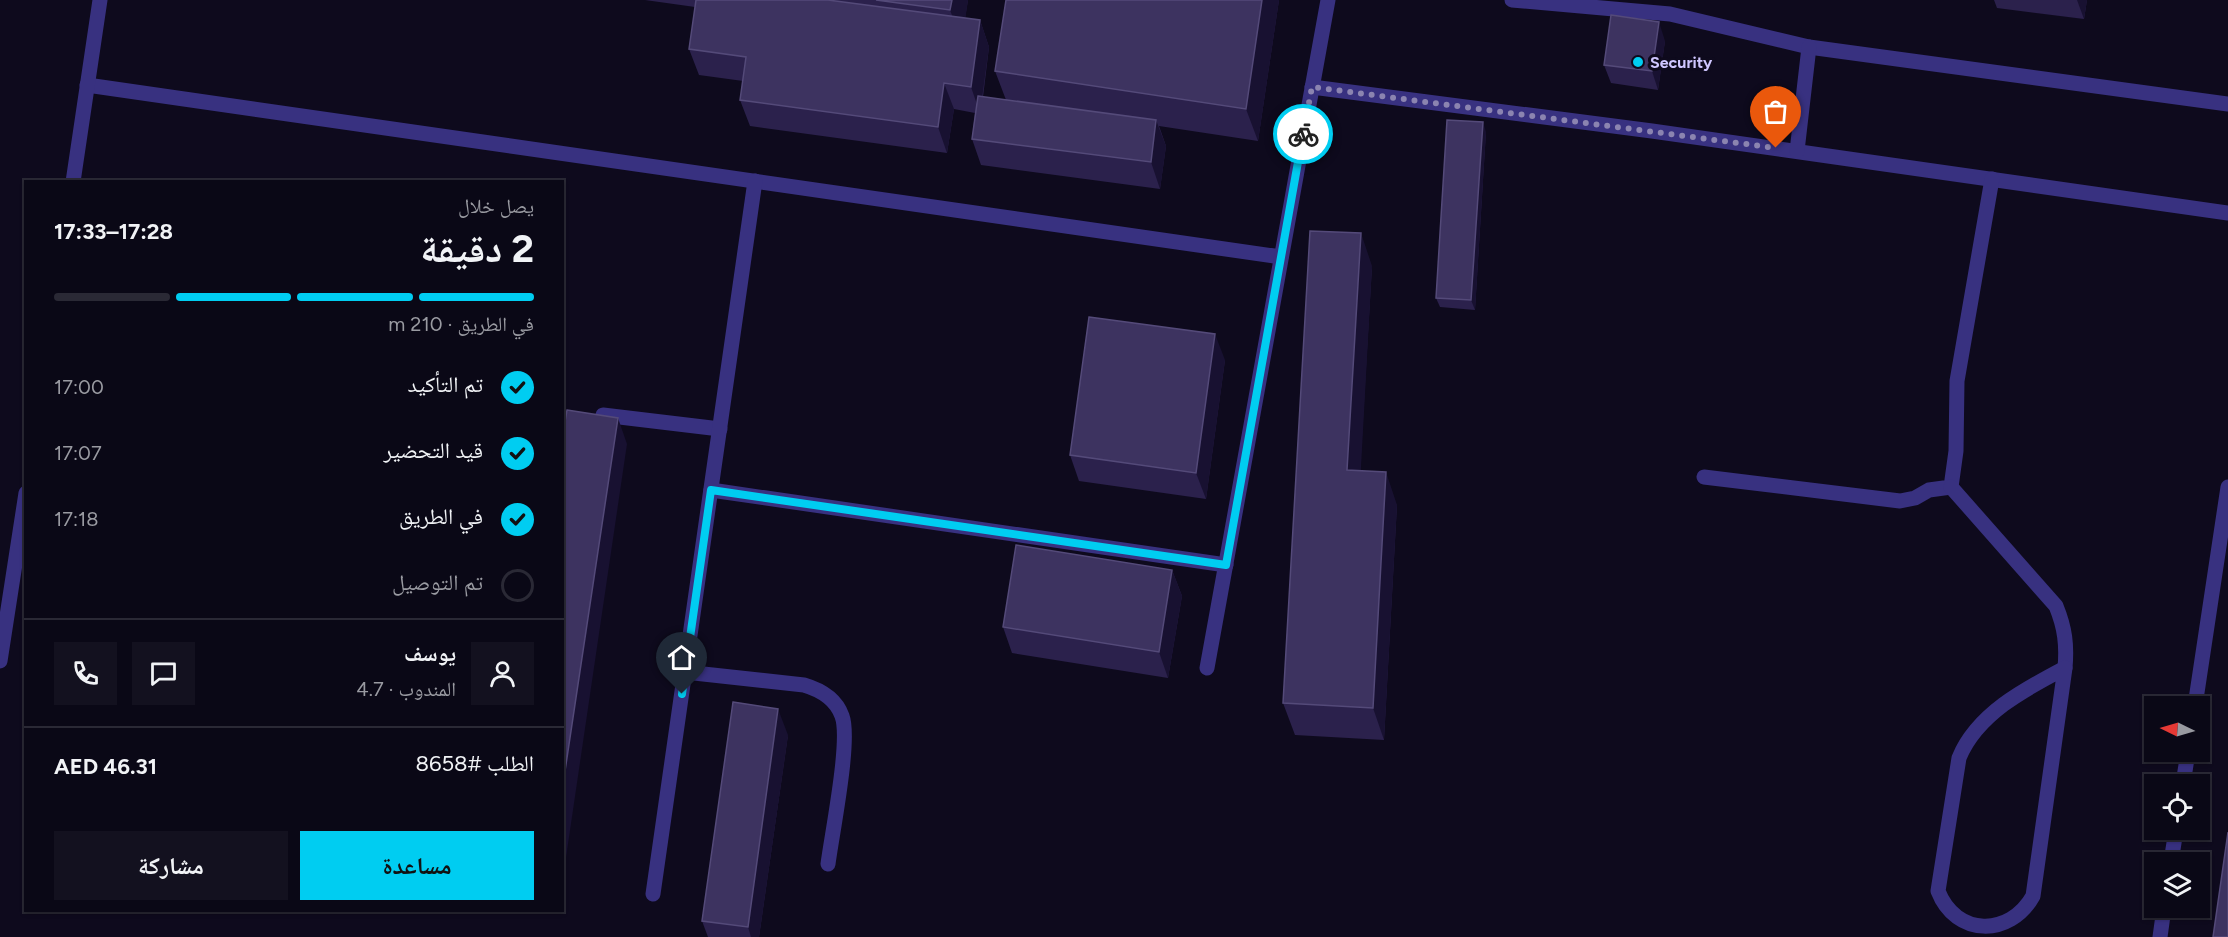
<!DOCTYPE html>
<html lang="ar">
<meta charset="utf-8">
<style>
:root{--surface:#0a0816;--page:#13111f;--text:#f1f3f6;--muted:#999aa1;--line:#2a2935;--accent:#00cdf1}
body{margin:0;font-family:Figtree,"Noto Naskh Arabic",sans-serif;background:var(--page);color:var(--text);direction:rtl;height:100vh;display:flex;flex-direction:column;font-size:22px;white-space:nowrap}
*{box-sizing:border-box;margin:0}
p{font-size:20px;color:var(--muted)}
.icon{flex:none;width:33px;height:33px;fill:none;stroke:currentColor;stroke-width:2;stroke-linecap:round;stroke-linejoin:round}
.map{position:relative;flex:1;overflow:hidden;direction:ltr}
.drawer{position:absolute;left:24px;top:180px;width:540px;height:732px;display:flex;flex-direction:column;background:var(--surface);border-radius:0px;box-shadow:0 2px 4px #0004,0 0 0 2px var(--line);direction:rtl}
.drawer>*{flex:none}
.needle{width:39px;rotate:275deg}
.fabs{position:absolute;left:2144px;top:696px;display:grid;gap:12px}
.fabs a{display:grid;place-items:center;width:66px;height:66px;border-radius:0px;background:var(--surface);box-shadow:0 2px 4px #0004,0 0 0 2px var(--line);font-size:30px}
.pin{position:absolute;display:grid;place-items:center;width:51px;height:51px;color:#fff;margin:-62px -26px;border-radius:50% 50% 50% 0;rotate:-45deg;box-shadow:0 0 6px #0007}
.pin .icon{rotate:45deg}
.courier{position:absolute;display:grid;place-items:center;width:60px;height:60px;margin:-30px;border:4px solid #00cdf1;border-radius:50%;background:#fff;color:#222;box-shadow:0 2px 8px #0007}
.summary em{font-style:normal;font-weight:700}
.summary div{display:flex;flex-direction:column-reverse}
.summary{display:flex;align-items:center;justify-content:space-between;height:102px;padding:0 30px}
h1{font-size:39px;font-weight:700;line-height:45px}
.bar{display:grid;grid-template-columns:repeat(4,1fr);gap:9px 6px;align-content:center;height:72px;padding:0 30px}
.bar i{height:8px;border-radius:4px;background:var(--line)}
.bar .on{background:var(--accent)}
.bar p{grid-column:span 4}
.line{display:flex;align-items:center;gap:15px;padding:0 30px;border-top:2px solid var(--line)}
.line div{flex:1}
.round{display:grid;place-items:center;flex:none;width:63px;height:63px;border-radius:0px;background:var(--page)}
ol{padding:0 30px;list-style:none}
li{display:flex;align-items:center;gap:18px;height:66px}
li p{margin-inline-start:auto}
li .icon{padding:6px;border-radius:50%;background:var(--accent);color:#111;stroke-width:4}
li:last-child{color:var(--muted)}
li i{width:33px;height:33px;border:3px solid var(--line);border-radius:50%}
.cta{display:flex;gap:12px;margin-top:auto;padding:12px 30px}
.cta a{flex:1;height:69px;border-radius:0px;background:var(--accent);color:#111;font-size:24px;font-weight:700;line-height:69px;text-align:center}
.cta a+a{background:var(--page);color:var(--text)}
.map>svg:first-child{display:block}
</style>
<div class="map">
<svg width="2228" height="937" viewBox="0 0 2228 937">
<rect width="100%" height="100%" fill="#0e0a1d"/>
<g fill="none" stroke-linecap="round" stroke-linejoin="round">
<g stroke="#383180" stroke-width="15">
<polyline points="1512,0 1670,14 1809,47 2228,104"/>
<polyline points="87,85 1281,257"/>
<polyline points="1312,87 1652,131 2228,213"/>
<polyline points="1797,151 1809,47"/>
<polyline points="73,182 100,0"/>
<polyline points="603,415 720,429"/>
<polyline points="1704,477 1900,501 1915,498 1929,490 1951,487 1956,451 1957,381 1992,179"/>
<path d="M1951 487 2056 606C2065 628 2067 645 2065 668"/>
<polyline points="711,490 1226,565"/>
<polyline points="0,661 26,493"/>
<polyline points="1207,668 1328,0"/>
<path d="M2065 668 2033 896C2010 937 1956 937 1938 891L1959 758C1977 714 2025 689 2065 668Z"/>
<path d="M685 672 804 685C821 690 836 699 842 716 851 740 832 833 828 864"/>
<polyline points="2195,706 2228,487"/>
<polyline points="2183,784 2188,752"/>
<polyline points="2171,862 2176,830"/>
<polyline points="653,894 755,181"/>
<polyline points="2160,937 2164,908"/>
</g>
</g>
<g fill="#2b214c">
<polygon points="645,0 968,0 965,18 980,20 989,47 983,97 1006,100 995,71 1279,0 1258,141 1159,126 1166,146 1160,189 981,165 972,139 975,113 954,109 947,153 750,126 740,100 743,81 699,75 689,49 695,7"/>
<polygon points="1994,0 2087,0 2084,19 1997,8"/>
<polygon points="1665,41 1658,90 1611,83 1604,65"/>
<polygon points="1486,132 1475,310 1440,307 1436,298"/>
<polygon points="1372,266 1360,471 1397,505 1384,740 1295,735 1283,703"/>
<polygon points="1225,360 1206,499 1079,481 1070,455"/>
<polygon points="1172,570 1182,596 1168,678 1012,653 1003,627"/>
<polygon points="788,735 759,937 708,937 702,921"/>
</g>
<g fill="#181131">
<polygon points="952,0 968,0 962,42 950,10"/>
<polygon points="1262,0 1279,0 1258,141 1246,109"/>
<polygon points="2077,0 2087,0 2084,19"/>
<polygon points="980,20 989,47 980,113 971,87"/>
<polygon points="1659,22 1665,41 1658,90 1652,71"/>
<polygon points="944,83 954,109 947,153 938,127"/>
<polygon points="1156,120 1166,146 1160,189 1151,162"/>
<polygon points="1483,122 1486,132 1475,310 1471,300"/>
<polygon points="1361,233 1372,266 1359,503 1347,470"/>
<polygon points="1215,334 1225,360 1206,499 1196,473"/>
<polygon points="618,418 627,444 564,871 562,866 562,791"/>
<polygon points="1386,472 1397,505 1384,740 1373,708"/>
<polygon points="1172,570 1182,596 1168,678 1159,652"/>
<polygon points="778,709 788,735 759,937 751,937 748,927"/>
</g>
<g fill="#3d3360" stroke="#544a79" stroke-width="1.5">
<polygon points="696,0 828,0 980,20 971,87 944,83 938,127 740,100 746,57 689,49"/>
<polygon points="876,0 952,0 950,10"/>
<polygon points="1006,0 1262,0 1246,109 995,71"/>
<polygon points="1611,15 1659,22 1652,71 1604,65"/>
<polygon points="978,96 1156,120 1151,162 972,139"/>
<polygon points="1447,120 1483,122 1471,300 1436,298"/>
<polygon points="1310,231 1361,233 1347,470 1386,472 1373,708 1283,703"/>
<polygon points="1089,317 1215,334 1196,473 1070,455"/>
<polygon points="567,410 618,418 562,791 562,439"/>
<polygon points="1016,545 1172,570 1159,652 1003,627"/>
<polygon points="733,702 778,709 748,927 702,921"/>
<polygon points="2228,832 2228,937 2213,937"/>
</g>
<g fill="none" stroke-linecap="round" stroke-linejoin="round">
<polyline stroke="#8b84b0" stroke-width="6" stroke-dasharray="0 10.8" points="1303,134 1312,87 1776,148"/>
<polyline stroke="#00cdf1" stroke-width="8" points="682,694 711,490 1226,565 1303,134"/>
</g>
<circle fill="#00cdf1" stroke="#0e0a1d" stroke-width="2" cx="1638" cy="62" r="6"/>
<g text-anchor="middle" dominant-baseline="central" stroke-width="6" stroke-linejoin="round" paint-order="stroke">
<g font-size="16" font-weight="bold" fill="#cfc6ff" stroke="#0e0a1d" text-anchor="start">
<text x="1650" y="62">Security</text>
</g>
</g>
</svg>
<div class="fabs">
<a><svg class="needle" viewBox="-14 -14 28 28"><path d="M0-13l5 13h-10z" fill="#e53935"/><path d="M0 13l5-13h-10z" fill="#999aa1"/></svg></a>
<a><svg class="icon" aria-label="locate" viewBox="0 0 24 24"><circle cx="12" cy="12" r="6"/><path d="M12 2v4M12 18v4M2 12h4M18 12h4"/></svg></a>
<a><svg class="icon" aria-label="layers" viewBox="0 0 24 24"><path d="M12 4l9 5-9 5-9-5zM3 14l9 5 9-5"/></svg></a>
</div>
<div class="pin" style="left:1776px;top:148px;background:#ea580c"><svg class="icon" aria-label="bag" viewBox="0 0 24 24"><path d="M5 8h14l-1 12H6zM9 8a3 3 0 0 1 6 0"/></svg></div>
<div class="pin" style="left:682px;top:694px;background:#1f2937"><svg class="icon" aria-label="home" viewBox="0 0 24 24"><path d="M3 11l9-7 9 7M6 9v11h12V9"/></svg></div>
<div class="courier" style="left:1303px;top:134px"><svg class="icon" aria-label="bike" viewBox="0 0 24 24"><circle cx="6" cy="16" r="4"/><circle cx="18" cy="16" r="4"/><path d="M6 16l4-8h5l3 8M10 8l3 8H6M13 5h3"/></svg></div>
<section class="drawer">
<div class="summary"><div><h1>2 دقيقة</h1><p>يصل خلال</p></div><em>17:28–17:33</em></div>
<div class="bar"><i class="on"></i><i class="on"></i><i class="on"></i><i></i><p>في الطريق · 210 m</p></div>
<ol>
<li><svg class="icon" aria-label="check" viewBox="0 0 24 24"><path d="M5 12l5 5 9-10"/></svg>تم التأكيد<p>17:00</p></li>
<li><svg class="icon" aria-label="check" viewBox="0 0 24 24"><path d="M5 12l5 5 9-10"/></svg>قيد التحضير<p>17:07</p></li>
<li><svg class="icon" aria-label="check" viewBox="0 0 24 24"><path d="M5 12l5 5 9-10"/></svg>في الطريق<p>17:18</p></li>
<li><i></i>تم التوصيل</li>
</ol>
<div class="line" style="height:108px"><a class="round"><svg class="icon" aria-label="person" viewBox="0 0 24 24"><circle cx="12" cy="8" r="4"/><path d="M4 21q1-7 8-7t8 7"/></svg></a><div><b>يوسف</b><p>المندوب · 4.7</p></div><a class="round"><svg class="icon" aria-label="chat" viewBox="0 0 24 24"><path d="M4 5h16v11H9l-5 4z"/></svg></a><a class="round"><svg class="icon" aria-label="phone" viewBox="0 0 24 24"><path d="M5 4h4l2 5-3 2q2 4 5 5l2-3 5 2v4C11 20 4 13 5 4z"/></svg></a></div>
<div class="line" style="height:78px"><div>الطلب #8658</div><b>AED 46.31</b></div>
<div class="cta"><a>مساعدة</a><a>مشاركة</a></div>
</section>
</div>
